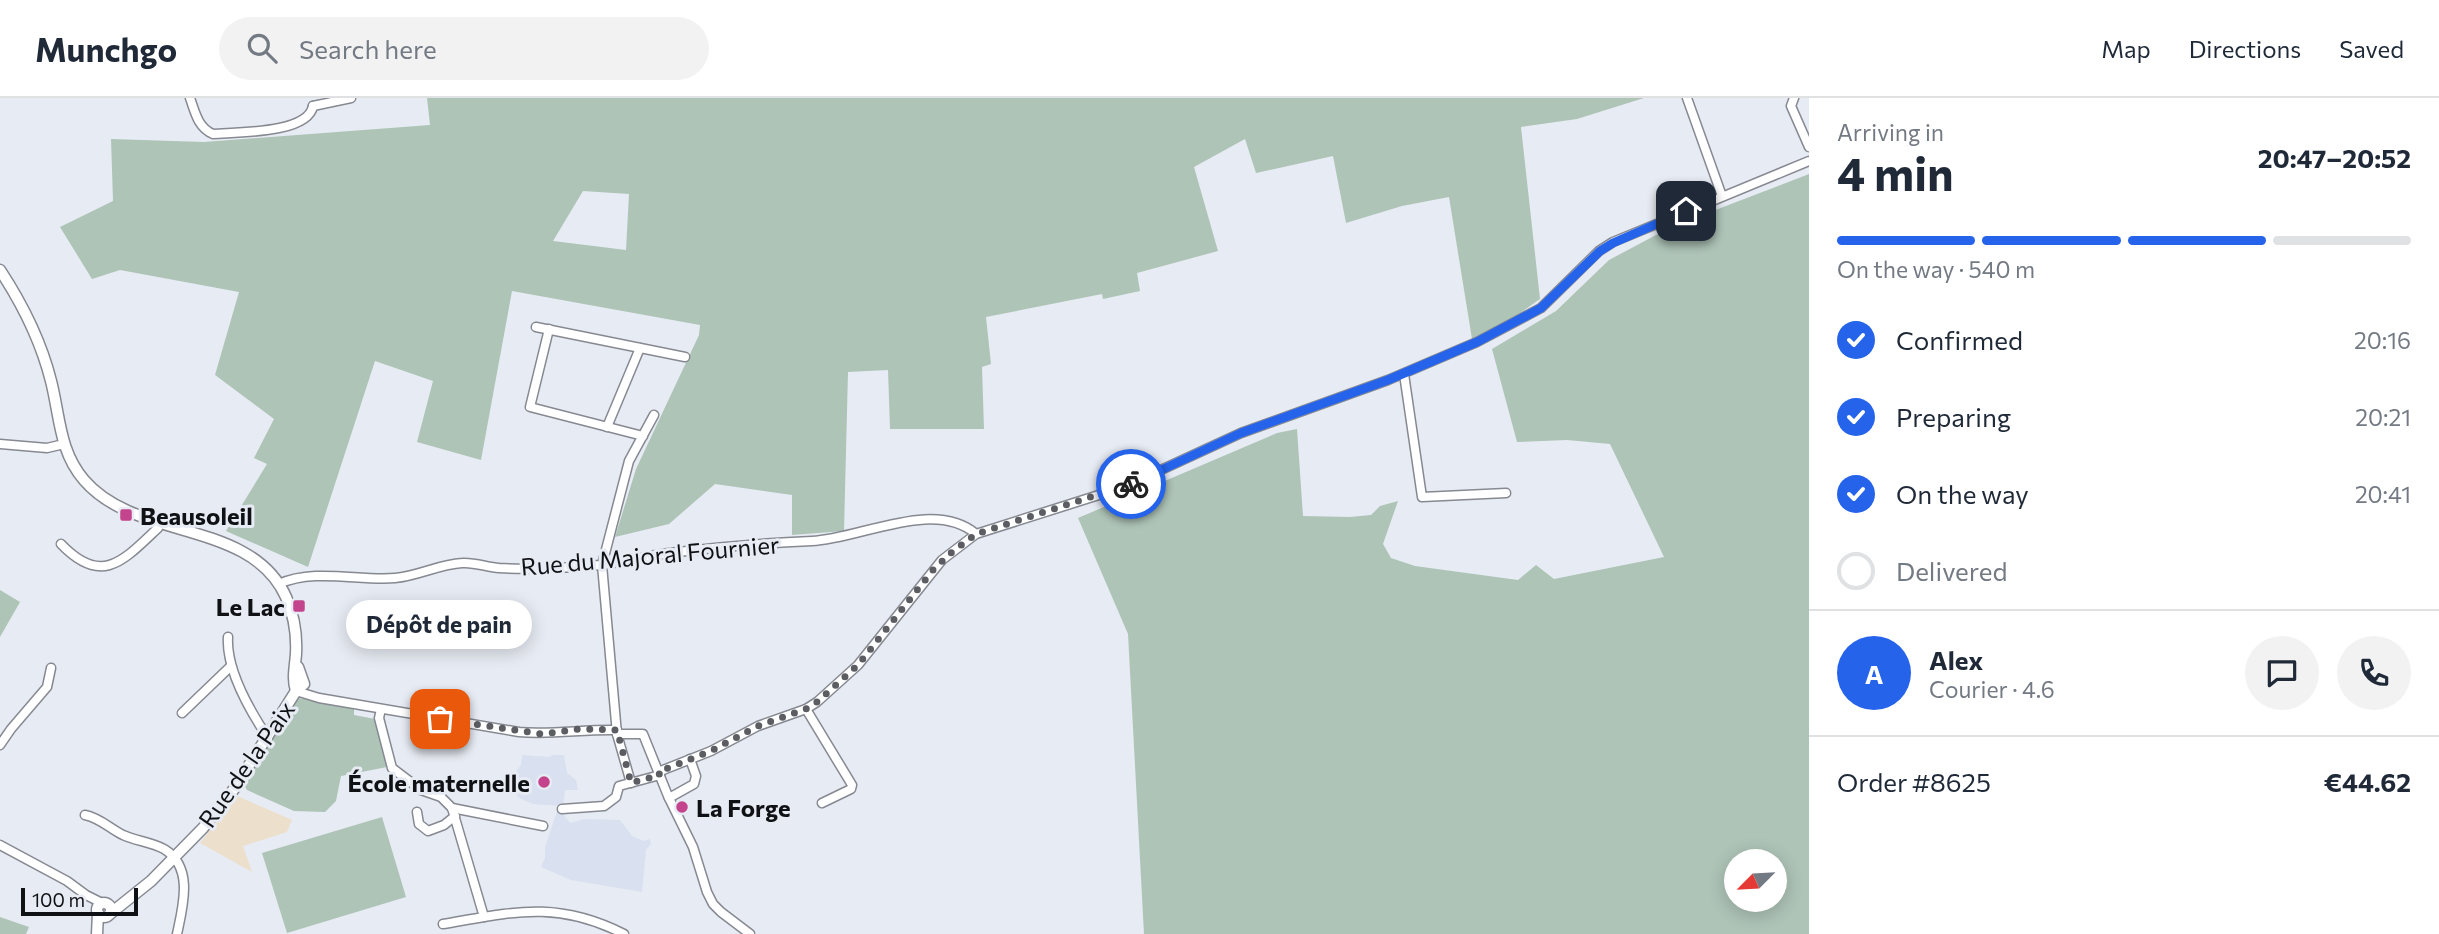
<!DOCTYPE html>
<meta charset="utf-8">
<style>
:root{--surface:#fff;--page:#f2f2f3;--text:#1f2937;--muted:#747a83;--line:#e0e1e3;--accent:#2563eb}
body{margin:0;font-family:Commissioner,sans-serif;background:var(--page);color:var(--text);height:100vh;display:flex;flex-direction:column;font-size:26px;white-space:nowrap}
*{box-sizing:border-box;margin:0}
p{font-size:23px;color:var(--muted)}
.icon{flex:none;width:38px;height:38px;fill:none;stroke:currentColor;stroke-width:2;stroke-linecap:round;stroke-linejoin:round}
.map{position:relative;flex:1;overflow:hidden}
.drawer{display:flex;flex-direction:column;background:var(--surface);width:630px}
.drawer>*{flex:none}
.needle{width:46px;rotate:246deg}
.tools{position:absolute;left:1724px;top:751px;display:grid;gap:14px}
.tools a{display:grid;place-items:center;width:63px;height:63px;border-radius:50%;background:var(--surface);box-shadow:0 4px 18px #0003;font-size:35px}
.scale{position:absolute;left:21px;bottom:18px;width:117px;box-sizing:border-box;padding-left:7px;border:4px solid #101114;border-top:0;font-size:19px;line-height:24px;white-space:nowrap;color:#101114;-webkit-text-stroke:5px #e7ebf3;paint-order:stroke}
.pin{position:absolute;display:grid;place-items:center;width:60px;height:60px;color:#fff;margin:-30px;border-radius:14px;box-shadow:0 4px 10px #0006}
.courier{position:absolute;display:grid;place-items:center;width:70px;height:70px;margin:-35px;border:5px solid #2563eb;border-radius:50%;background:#fff;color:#222;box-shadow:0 2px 9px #0007}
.bubble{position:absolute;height:49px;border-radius:24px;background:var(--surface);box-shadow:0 4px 18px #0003;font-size:23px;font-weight:700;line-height:49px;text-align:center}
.headline em{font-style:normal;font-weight:700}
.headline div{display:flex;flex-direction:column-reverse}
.headline{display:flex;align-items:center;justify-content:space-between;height:119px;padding:0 28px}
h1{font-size:46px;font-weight:700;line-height:52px}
.bar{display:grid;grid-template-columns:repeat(4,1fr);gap:10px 7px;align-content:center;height:84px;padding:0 28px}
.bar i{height:9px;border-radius:5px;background:var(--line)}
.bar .selected{background:var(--accent)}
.bar p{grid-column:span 4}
.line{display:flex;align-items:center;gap:18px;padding:0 28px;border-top:2px solid var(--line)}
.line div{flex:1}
.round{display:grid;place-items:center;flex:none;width:74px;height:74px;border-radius:37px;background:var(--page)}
ol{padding:0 28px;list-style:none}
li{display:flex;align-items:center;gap:21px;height:77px}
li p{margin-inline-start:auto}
li .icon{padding:7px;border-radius:50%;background:var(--accent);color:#fff;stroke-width:4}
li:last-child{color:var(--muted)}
li i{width:38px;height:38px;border:4px solid var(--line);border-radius:50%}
header{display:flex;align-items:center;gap:42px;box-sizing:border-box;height:98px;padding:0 35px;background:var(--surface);border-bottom:2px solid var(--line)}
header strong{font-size:33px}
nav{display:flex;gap:38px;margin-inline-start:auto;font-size:24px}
.search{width:490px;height:63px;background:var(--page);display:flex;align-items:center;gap:18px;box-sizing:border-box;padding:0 24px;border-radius:38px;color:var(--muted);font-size:26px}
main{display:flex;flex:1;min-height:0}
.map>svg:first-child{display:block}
</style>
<header>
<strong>Munchgo</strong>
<div class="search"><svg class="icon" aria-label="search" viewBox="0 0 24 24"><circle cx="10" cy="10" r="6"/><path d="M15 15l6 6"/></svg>Search here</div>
<nav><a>Map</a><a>Directions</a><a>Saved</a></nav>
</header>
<main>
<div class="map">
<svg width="1809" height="836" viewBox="0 0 1809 836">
<rect width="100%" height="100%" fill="#e7ebf3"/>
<polygon fill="#ecdfcb" points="237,698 292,722 287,734 243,748 252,774 200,745"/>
<g fill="#d9e0ef">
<polygon points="522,657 550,659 552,657 564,657 567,675 576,682 578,692 565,692 563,708 533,706 521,701 514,695 512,686 512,678 521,667"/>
<polygon points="557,714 561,714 570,725 585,721 620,722 632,738 644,743 650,741 651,746 646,752 642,794 571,782 541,769 545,760 545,749"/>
</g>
<g fill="#aec4b7" fill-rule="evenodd">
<path d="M427 0H1644L1577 21 1521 29 1540 201 1506 225 1472 241 1449 99 1402 108 1346 125 1333 58 1256 75 1245 41 1194 69 1218 153 1137 175 1140 193 1103 201 1102 196 986 219 991 266 982 269 984 331H890L888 272 848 274 844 433 792 437V397L715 386 669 426 615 439 636 371 699 237 700 227 512 193 481 362 417 344 433 283 375 263 308 469 226 433 267 366 254 360 274 321 215 277 239 194 120 172 92 181 60 129 113 103 111 41 204 44 430 27ZM583 93 629 96 626 152 553 143Z"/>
<path d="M1809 76V836H1144L1128 536 1078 420 1277 335 1297 331 1303 418 1350 419 1371 417 1380 408 1398 403 1383 446 1391 460 1415 468 1518 482 1536 467 1554 481 1664 459 1610 346 1567 342 1517 344 1492 251 1556 213 1609 162 1671 129ZM1736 763H1774V802H1736Z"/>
<polygon points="0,492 20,504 0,539"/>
<polygon points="298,600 354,610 354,617 375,621 387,669 341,678 336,703 325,714 294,713 247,692 244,687"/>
<polygon points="382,719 406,799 287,835 262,755"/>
<polygon points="0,819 29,829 26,836 0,836"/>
</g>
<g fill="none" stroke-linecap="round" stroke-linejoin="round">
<g stroke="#868991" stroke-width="11">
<g id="minor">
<path d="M190 0C195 14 198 30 213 36 236 34 308 36 313 8"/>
<polyline points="1687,0 1722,98"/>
<polyline points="1794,0 1791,8 1809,49"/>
<polyline points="313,8 351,0"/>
<polyline points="536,229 685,259"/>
<polyline points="549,231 530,309 643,338"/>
<polyline points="1404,276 1422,399 1506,395"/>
<polyline points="607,329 640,250"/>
<polyline points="0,346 47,350 64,346"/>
<path d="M61 446C102 489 124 462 158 430L160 425"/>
<path d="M279 486C314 470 358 483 395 480 418 478 440 466 462 465 474 464 487 469 499 470 533 472 567 470 600 467 623 464 646 458 669 455 716 449 764 445 812 443 860 441 934 400 976 436"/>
<path d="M228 539C226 571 250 613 268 640"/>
<path d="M296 593 319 600 519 634C552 637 584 631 617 632"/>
<polyline points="381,611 379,620 392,670 421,692 441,699 452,710 484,819"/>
<polyline points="806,611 852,687 851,691 822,705"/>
<polyline points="182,615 231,568"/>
<polyline points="617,636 643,636 668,698 693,749 707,794 713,806 721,814 750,836"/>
<polyline points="0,647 11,631 47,589 51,570"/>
<polyline points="658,674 711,653 758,628 806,611 817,604 858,567 942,462 976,436 1124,389 1241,335 1388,282 1477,244 1541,210 1599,153 1613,144 1809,63"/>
<polyline points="631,685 617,636 602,467 629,363 654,317"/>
<polyline points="669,700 694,686 696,678 690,661"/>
<polyline points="452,710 543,728"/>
<polyline points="562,711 604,708 616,699 619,688 660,677"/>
<polyline points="417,714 419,726 428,733 444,727 455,718"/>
<path d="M85 717C100 720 109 730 123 737 136 743 151 744 164 751 194 769 183 808 177 836"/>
<polyline points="0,747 67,783 86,797 102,805"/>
<path d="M443 826C514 814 556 802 624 836"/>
</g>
</g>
<g stroke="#868991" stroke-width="13">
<g id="major">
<path d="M0 172C23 207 41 243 51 283 60 318 59 353 84 382 136 443 251 421 286 499 294 517 297 537 296 556 295 569 292 581 296 593"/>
<circle cx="104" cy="812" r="7"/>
<polyline points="111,815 151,783 203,730 234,691 296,593 304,586 298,569"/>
<polyline points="97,836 98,815"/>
</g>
</g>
<use href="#minor" stroke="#fff" stroke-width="8"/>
<use href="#major" stroke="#fff" stroke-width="10"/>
</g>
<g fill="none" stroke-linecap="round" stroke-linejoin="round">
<polyline stroke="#5b5d62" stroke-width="7" stroke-dasharray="0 12.6" points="440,621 542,636 580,631 617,632 631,685 660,677 658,674 711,653 758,628 806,611 817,604 858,567 933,472 952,454 976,436 1131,386"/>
<polyline stroke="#2563eb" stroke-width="9" points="1131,386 1241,335 1388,282 1477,244 1541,210 1600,153 1613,145 1686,113"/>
</g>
<g fill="#c4438d" stroke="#e7ebf3" stroke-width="2.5">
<rect x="119" y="410" width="14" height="14" rx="3.5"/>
<rect x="292" y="501" width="14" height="14" rx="3.5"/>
<circle cx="544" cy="684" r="7"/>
<circle cx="682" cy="709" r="7"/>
</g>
<g text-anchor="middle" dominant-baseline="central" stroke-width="6" stroke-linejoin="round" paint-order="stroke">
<g font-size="24" font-weight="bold" fill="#101114" stroke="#e7ebf3" text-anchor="start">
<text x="140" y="417">Beausoleil</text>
<text x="285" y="508" text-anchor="end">Le Lac</text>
<text x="530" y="684" text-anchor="end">École maternelle</text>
<text x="696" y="709">La Forge</text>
</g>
<g font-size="24" fill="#101114" stroke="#e7ebf3">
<text transform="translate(650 457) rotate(-5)">Rue du Majoral Fournier</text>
<text transform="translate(246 666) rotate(-55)">Rue de la Paix</text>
</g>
</g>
</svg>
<div class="tools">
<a><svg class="needle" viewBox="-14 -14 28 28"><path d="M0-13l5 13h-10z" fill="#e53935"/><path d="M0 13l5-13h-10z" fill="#747a83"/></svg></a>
</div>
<div class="scale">100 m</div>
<div class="pin" style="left:440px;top:621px;background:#ea580c"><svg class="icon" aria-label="bag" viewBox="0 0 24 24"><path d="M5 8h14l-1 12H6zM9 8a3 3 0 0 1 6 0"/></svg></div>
<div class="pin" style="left:1686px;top:113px;background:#1f2937"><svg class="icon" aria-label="home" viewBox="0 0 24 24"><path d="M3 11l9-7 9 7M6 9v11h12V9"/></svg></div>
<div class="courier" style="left:1131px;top:386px"><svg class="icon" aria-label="bike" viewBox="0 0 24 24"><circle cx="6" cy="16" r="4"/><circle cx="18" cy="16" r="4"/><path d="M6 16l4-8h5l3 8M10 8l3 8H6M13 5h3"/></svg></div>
<div class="bubble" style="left:346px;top:502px;width:186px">Dépôt de pain</div>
</div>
<section class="drawer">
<div class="headline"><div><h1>4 min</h1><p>Arriving in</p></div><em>20:47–20:52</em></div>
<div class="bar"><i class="selected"></i><i class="selected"></i><i class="selected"></i><i></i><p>On the way · 540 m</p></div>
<ol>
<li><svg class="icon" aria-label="check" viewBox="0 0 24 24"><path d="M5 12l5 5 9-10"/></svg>Confirmed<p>20:16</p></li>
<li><svg class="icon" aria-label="check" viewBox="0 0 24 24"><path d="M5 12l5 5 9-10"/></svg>Preparing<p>20:21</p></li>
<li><svg class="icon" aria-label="check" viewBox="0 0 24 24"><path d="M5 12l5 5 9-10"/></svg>On the way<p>20:41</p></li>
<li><i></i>Delivered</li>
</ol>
<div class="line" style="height:126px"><b class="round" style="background:var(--accent);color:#fff">A</b><div><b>Alex</b><p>Courier · 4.6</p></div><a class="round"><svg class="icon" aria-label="chat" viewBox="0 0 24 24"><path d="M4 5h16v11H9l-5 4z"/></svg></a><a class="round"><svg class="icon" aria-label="phone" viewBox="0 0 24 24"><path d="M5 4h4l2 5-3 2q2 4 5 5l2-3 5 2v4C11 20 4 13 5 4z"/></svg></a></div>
<div class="line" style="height:91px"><div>Order #8625</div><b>€44.62</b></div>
</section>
</main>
